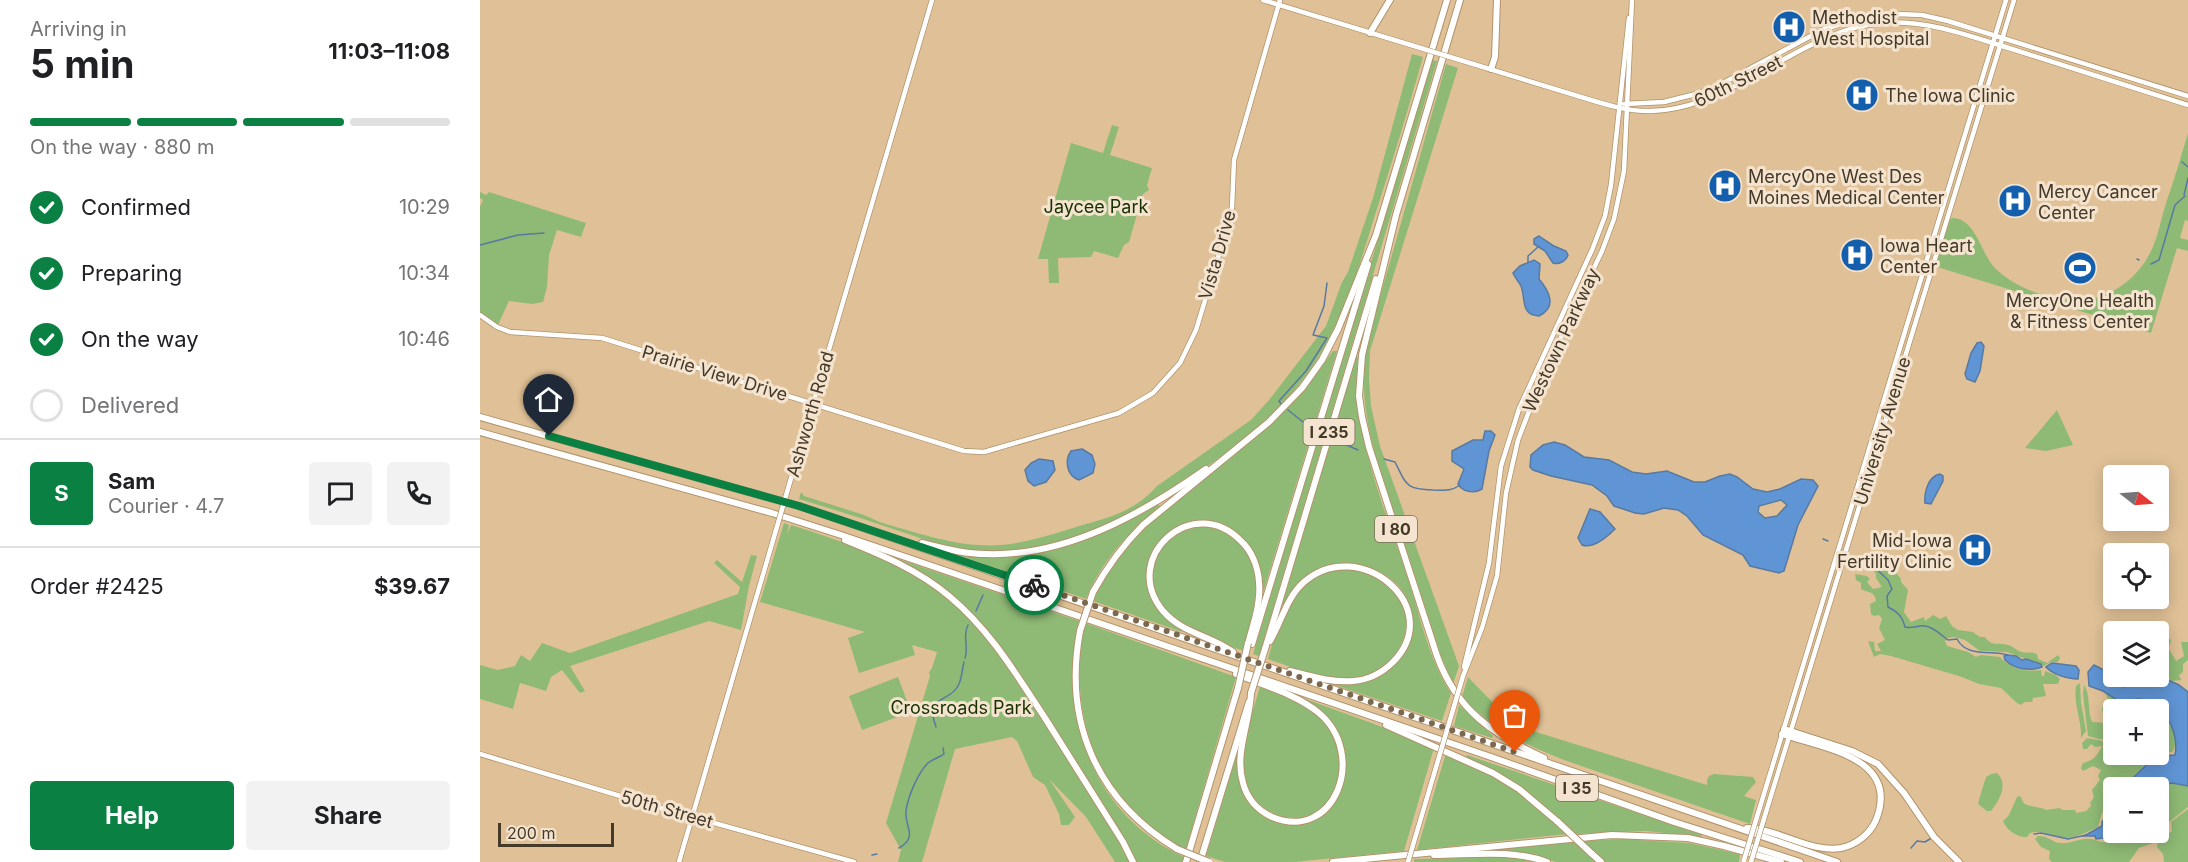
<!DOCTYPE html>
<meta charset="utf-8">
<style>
:root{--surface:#fff;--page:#f2f2f2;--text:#202124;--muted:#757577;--line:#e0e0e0;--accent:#0b8043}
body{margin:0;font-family:Inter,sans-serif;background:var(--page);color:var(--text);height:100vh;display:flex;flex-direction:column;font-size:22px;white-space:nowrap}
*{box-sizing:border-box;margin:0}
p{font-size:20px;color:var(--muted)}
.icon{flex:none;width:33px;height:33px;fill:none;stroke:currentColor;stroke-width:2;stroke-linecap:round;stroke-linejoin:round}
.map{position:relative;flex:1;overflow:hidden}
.sheet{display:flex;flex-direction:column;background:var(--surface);width:480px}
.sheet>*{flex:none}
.needle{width:39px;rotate:107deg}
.buttons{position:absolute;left:1623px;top:465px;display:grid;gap:12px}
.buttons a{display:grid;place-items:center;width:66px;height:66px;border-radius:6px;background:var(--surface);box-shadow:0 3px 15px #0003;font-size:30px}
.scale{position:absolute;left:18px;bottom:15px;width:116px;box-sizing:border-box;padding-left:6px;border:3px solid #453928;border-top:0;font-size:16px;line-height:21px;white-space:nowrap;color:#453928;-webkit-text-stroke:4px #f4e4cf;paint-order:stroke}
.pin{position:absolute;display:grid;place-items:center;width:51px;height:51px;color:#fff;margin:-62px -26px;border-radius:50% 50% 50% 0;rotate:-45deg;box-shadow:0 0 6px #0007}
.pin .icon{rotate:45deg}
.courier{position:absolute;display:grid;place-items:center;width:60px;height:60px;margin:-30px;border:4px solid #0b8043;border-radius:50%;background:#fff;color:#222;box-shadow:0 2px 8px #0007}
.summary em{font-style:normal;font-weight:700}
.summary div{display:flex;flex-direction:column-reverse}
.summary{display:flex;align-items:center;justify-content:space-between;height:102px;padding:0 30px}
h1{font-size:39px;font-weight:700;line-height:45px}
.bar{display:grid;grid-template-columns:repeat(4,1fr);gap:9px 6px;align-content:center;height:72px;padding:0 30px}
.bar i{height:8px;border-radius:4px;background:var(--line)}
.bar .selected{background:var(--accent)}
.bar p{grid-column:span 4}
.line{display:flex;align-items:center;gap:15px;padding:0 30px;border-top:2px solid var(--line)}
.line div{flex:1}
.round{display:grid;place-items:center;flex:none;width:63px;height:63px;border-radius:6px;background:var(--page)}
ol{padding:0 30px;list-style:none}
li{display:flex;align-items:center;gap:18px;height:66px}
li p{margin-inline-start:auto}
li .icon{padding:6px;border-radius:50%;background:var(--accent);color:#fff;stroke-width:4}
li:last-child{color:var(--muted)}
li i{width:33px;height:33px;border:3px solid var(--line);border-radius:50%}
.cta{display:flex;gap:12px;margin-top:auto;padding:12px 30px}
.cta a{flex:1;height:69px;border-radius:6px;background:var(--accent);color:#fff;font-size:24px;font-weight:700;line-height:69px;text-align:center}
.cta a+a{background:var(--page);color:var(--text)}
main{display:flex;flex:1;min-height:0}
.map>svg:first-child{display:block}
</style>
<main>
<section class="sheet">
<div class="summary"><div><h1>5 min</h1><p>Arriving in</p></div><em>11:03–11:08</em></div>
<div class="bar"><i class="selected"></i><i class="selected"></i><i class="selected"></i><i></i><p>On the way · 880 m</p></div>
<ol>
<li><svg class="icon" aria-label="check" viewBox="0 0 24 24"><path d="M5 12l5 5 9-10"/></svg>Confirmed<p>10:29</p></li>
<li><svg class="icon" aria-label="check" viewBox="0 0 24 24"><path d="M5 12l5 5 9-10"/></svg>Preparing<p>10:34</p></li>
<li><svg class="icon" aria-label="check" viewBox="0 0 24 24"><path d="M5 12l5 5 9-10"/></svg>On the way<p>10:46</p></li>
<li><i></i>Delivered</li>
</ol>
<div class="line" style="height:108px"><b class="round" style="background:var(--accent);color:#fff">S</b><div><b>Sam</b><p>Courier · 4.7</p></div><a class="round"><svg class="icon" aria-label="chat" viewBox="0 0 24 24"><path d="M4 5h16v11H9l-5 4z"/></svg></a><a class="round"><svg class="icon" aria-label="phone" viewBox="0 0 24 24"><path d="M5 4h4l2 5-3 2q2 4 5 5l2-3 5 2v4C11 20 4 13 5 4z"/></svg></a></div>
<div class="line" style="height:78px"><div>Order #2425</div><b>$39.67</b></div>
<div class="cta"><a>Help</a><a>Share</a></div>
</section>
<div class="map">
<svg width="1708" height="862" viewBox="0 0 1708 862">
<rect width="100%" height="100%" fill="#e0c197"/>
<g fill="#8fba75">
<path d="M932 54 943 57C928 110 912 163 895 215 878 270 862 327 827 374 791 424 719 476 664 506 615 533 557 556 499 551 471 549 446 540 419 531 386 520 353 509 319 499L321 492 324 496C343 502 362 508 381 514 389 516 397 522 406 524 434 532 471 544 499 545 536 548 572 534 606 524 633 517 658 508 677 486L771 420 789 400 846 326 862 282 868 272 893 198Z"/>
<polygon points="952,60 957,61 779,656 773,654"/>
<path d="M966 64 978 68 890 351 889 379 891 406 900 446 979 666 973 684 961 656 895 454C885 417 880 382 887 343Z"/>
<polygon points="632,125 639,127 630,155 672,168 667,185 669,190 663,194 649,242 644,245 638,258 614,251 611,257 578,258 579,283 569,283 568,259 558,259 591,143 623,153"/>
<path d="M1708 133V221L1705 220 1700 238 1708 240V251L1697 248 1671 333 1454 266 1470 220 1472 218C1496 218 1501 254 1515 268 1532 285 1557 295 1580 299 1618 306 1654 286 1671 251 1678 237 1681 219 1686 203 1694 180 1701 157 1708 133Z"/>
<polygon points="0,192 6,195 9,192 106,223 101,237 77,230 69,255 67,287 63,302 52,304 29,301 17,327 0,315 0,206 3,200 0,198"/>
<path d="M853 351H857L782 596H780L781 591C777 578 772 549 763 539 726 496 655 535 669 590 673 602 679 612 689 620 694 624 699 627 702 632L613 601C647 522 732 477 794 421 817 400 835 376 853 351Z"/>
<path d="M875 357H878C871 434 906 510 929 582 941 619 949 660 971 693L962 721 846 682C867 684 875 679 894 673 916 665 924 658 928 634 929 629 932 622 931 616 929 572 869 552 834 571 820 579 812 591 803 605L802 604Z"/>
<polygon points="1577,410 1593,445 1566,451 1545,448"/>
<path d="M678 504 680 506C648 533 622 560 606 599L470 552 563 550Z"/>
<path d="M304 523 309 525 307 534 311 525C362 541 412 558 456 589 504 623 535 675 565 723 591 763 616 803 641 843L650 862H635L606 817 569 779 595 817 589 825H581L579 814 565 785 553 777 537 741 532 737 475 749 442 862H418L421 850 406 823 450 676 449 672 452 668 457 652 432 645 435 655 379 673 368 638 385 632 280 602Z"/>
<path d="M722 525C795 540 777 597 764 651 727 639 653 610 676 559 687 535 698 532 722 525Z"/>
<polygon points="271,555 277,556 269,586 261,630 229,621 90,666 105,691 100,693 82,670 71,677 66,691 40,683 33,709 0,699 0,665 18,670 35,666 41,655 50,661 62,643 90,653 258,594 260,587 234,563 237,560 262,582"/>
<path d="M1387 556 1398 565 1404 567 1409 564 1421 579V582L1428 590 1424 612 1431 622 1444 617 1445 621 1453 615 1460 619 1466 616 1472 626 1478 630 1493 632 1500 637H1505C1512 647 1518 642 1528 645 1533 646 1537 651 1542 652 1548 654 1550 651 1557 654L1558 659 1567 663 1578 655 1580 658 1578 662H1571L1564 666 1527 652 1500 651 1485 640 1474 637 1468 638 1465 641 1467 646 1488 652 1496 657 1501 655 1520 657C1531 669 1545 672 1561 670L1562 676H1564L1565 671 1576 675 1580 679 1578 684H1563L1566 696 1553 698 1552 702H1545L1541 705 1537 703 1521 688 1499 684 1482 677 1411 656 1400 654 1394 657 1388 641 1394 642 1395 651H1401L1397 644 1405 640 1399 628 1402 619 1399 615 1394 616 1391 614 1390 604 1396 601C1395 591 1388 593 1381 589V583L1376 580 1375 574 1387 576 1390 579 1387 582 1393 589 1402 587 1396 578V574L1384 558Z"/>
<path d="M421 560 599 621C577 714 613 815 704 857L703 862H655L543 679 513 636 473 596 420 561Z"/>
<path d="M870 568C879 571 892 573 900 578 904 580 907 585 910 588 914 592 919 597 922 602 936 633 914 669 882 677 851 685 816 668 788 659 796 628 812 582 846 572 854 570 862 569 870 568Z"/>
<path d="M605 623 756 677 706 849C619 811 585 711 605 623Z"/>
<polygon points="1680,631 1691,640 1689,649 1696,661 1704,656 1701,642 1708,642 1708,660 1703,664 1703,672 1699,675 1701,680 1691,681 1686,675 1679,672 1679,656 1681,652 1679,650 1678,631"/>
<polygon points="418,677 431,712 382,730 369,696"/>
<path d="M988 677 1022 712 1056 732 1227 785C1227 779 1227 776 1234 774L1273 777 1276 782 1264 796 1276 800 1270 824C1226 809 1183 794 1139 779 1081 759 1025 743 982 697Z"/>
<path d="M1600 683 1601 703 1606 731 1601 738C1602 720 1593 704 1596 686Z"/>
<path d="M1604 685C1611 695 1607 710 1612 722L1626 723 1628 718 1622 711V707L1628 701 1626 693 1638 701 1639 706 1641 708 1648 700C1655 700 1661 698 1667 701 1683 708 1705 735 1692 752L1679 754 1678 710H1634L1633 741 1619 739 1608 736 1603 694Z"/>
<path d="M780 686C801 695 823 703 841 718 851 727 857 741 859 754 861 764 859 771 857 781 843 839 766 824 763 767 762 740 773 712 780 686Z"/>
<path d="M820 697 897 725 954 748 924 851 814 862H745L726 856 759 747 758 766 773 806 813 823C824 818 842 814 851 806 873 783 869 742 849 720 841 711 830 704 820 697Z"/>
<polygon points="979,705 1013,736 1012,738 974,726"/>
<path d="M1607 738 1633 743 1634 754 1669 755V761C1661 769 1650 778 1646 787L1634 788 1633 802 1632 801 1622 813 1618 827C1606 832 1593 841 1579 837 1569 835 1561 830 1550 833L1547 837C1537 837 1527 831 1523 821L1529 815 1537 797 1540 796C1542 798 1542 801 1544 803 1547 807 1560 806 1566 810L1580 808 1582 810H1595L1596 813 1606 811 1611 806 1610 803 1614 797 1612 790 1620 780 1618 776 1621 770 1613 766 1603 771 1601 768 1603 763C1613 761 1618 755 1622 746L1615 747 1611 744 1607 749H1603L1602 743Z"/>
<polygon points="966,753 1006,770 1046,796 1087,834 937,850"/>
<polygon points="987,755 1222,835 1221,837 1166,831 1095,834 1070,812 985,758"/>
<path d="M1517 773C1529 784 1519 801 1511 811H1507L1498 804C1500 796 1503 786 1506 777L1511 774Z"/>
<polygon points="1692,782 1708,786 1708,807 1679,830 1678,788 1674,788"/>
<path d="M1708 809V862H1684L1683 854 1677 847C1679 835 1684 837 1692 831L1691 822Z"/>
<path d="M1637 833H1675L1677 838 1673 843 1659 848 1649 862H1572L1569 859 1570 851 1561 847 1555 839 1558 836C1569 836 1573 843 1581 843 1588 844 1596 840 1604 839 1620 837 1624 851 1637 833Z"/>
<polygon points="1142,839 1209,843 1260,854 1259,862 1125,862 1102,841"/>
<polygon points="1095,842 1117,862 1076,862 1040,852 1017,851 1017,849"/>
<polygon points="1024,857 1060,862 934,862 934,859"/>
</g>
<g fill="#6095d5" stroke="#5879a1" stroke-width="1.5" fill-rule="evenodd">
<path d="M1059 236 1074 246 1086 251 1088 255C1086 261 1079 265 1073 263L1065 251 1054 244V239Z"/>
<path d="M1054 260 1060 264 1059 279C1070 292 1077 307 1059 316 1040 315 1046 299 1041 286 1039 282 1035 278 1033 273L1040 266Z"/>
<polygon points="1501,342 1504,346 1500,371 1495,382 1487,379 1485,374 1491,353 1497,343"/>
<path d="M1005 431H1011L1015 435 1009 451 1002 489C994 494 982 492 978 484L984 469 972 461V451L993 440H1003Z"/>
<path d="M1074 442 1085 445 1104 457 1129 460 1152 472 1166 474 1187 471 1214 482H1225L1240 476 1250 474 1257 477 1273 489 1287 492 1300 489 1321 479 1333 480 1338 486 1318 525 1304 571 1299 573 1270 566 1263 555 1223 535 1207 516 1198 510 1184 508 1164 514 1155 513 1134 506 1127 496 1112 485 1071 476 1053 470 1050 467 1051 455 1063 445ZM1301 500 1307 505 1297 516 1285 518 1278 512 1279 506Z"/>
<path d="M602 449 612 455 615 464 613 473 599 480C587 476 584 461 591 451Z"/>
<polygon points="559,459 573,461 575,470 566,482 554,486 548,481 545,470 551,463"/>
<path d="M1460 474 1463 476V481L1451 504 1445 503C1444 493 1448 476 1460 474Z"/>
<path d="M1110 509 1120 512 1135 529C1127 537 1113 549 1102 545L1098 538Z"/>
<path d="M1527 655 1536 656 1542 660 1546 659 1561 664 1562 667C1551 671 1535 670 1525 660L1524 656Z"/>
<path d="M1572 663 1596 666 1599 670 1598 679C1587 679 1572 674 1566 667Z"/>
<path d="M1614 665 1640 678 1644 687 1656 678 1679 676 1699 685 1708 692V786L1692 783 1674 787H1645C1648 782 1652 779 1657 774 1671 760 1675 756 1695 755 1699 733 1685 701 1659 699 1653 699 1647 701 1640 702L1623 691 1609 686 1608 672Z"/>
<polygon points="1629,811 1633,812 1633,829 1625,833 1623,838 1616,839 1615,836 1604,836 1622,826 1622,822"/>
</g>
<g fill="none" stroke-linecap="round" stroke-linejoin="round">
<g stroke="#5879a1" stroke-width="1.5">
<polyline points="1702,162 1708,167"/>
<polyline points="1704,195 1708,178"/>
<polyline points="0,245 38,235 64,233"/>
<polyline points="1657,259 1659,260"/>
<polyline points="1048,262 1048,256 1058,247"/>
<polyline points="1671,264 1679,260 1695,205 1705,196"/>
<polyline points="801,404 799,401 826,371 847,338 833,335 844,306 847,283"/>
<polyline points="808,410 823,422"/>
<polyline points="862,443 878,450"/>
<path d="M904 459 915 462C927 486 926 489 953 490 964 490 970 492 980 485"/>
<polyline points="1343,539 1348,541"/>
<path d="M1384 557 1408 580 1412 589 1407 596 1408 607C1418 612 1422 616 1425 627 1433 629 1438 625 1445 626 1454 627 1461 635 1468 640L1477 639C1487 658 1511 650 1528 655"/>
<polyline points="496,611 503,595"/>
<path d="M485 658C489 646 482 637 488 625"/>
<path d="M456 727C444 695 469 703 478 686 482 679 482 670 484 662"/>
<polyline points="1554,834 1561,833 1588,839 1606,835"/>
<path d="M419 848C439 836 424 827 426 811 428 796 438 773 448 763 453 759 460 757 464 754L463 748"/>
<polyline points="1431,848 1437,841 1445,842 1453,837"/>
<polyline points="392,855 397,854"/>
</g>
<g stroke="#b1936b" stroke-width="6">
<g id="secondary">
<polyline points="783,0 934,46"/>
<path d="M980 60C1016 71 1052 82 1088 93 1115 101 1144 112 1172 111 1207 110 1239 95 1270 78 1312 56 1353 27 1402 23 1448 19 1492 37 1535 50 1593 68 1650 87 1708 105"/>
<polyline points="1144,104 1184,102 1220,93 1245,82 1342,30 1379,18 1418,14 1442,15 1468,21 1708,96"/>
<polyline points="0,315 17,327 30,332 122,338 484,451 504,452 639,413 673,393 700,363 716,330 747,228 752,207 754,160 800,0"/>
<polyline points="307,492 452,0"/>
<polyline points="984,667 1009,563 1021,466 1039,409 1112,250 1125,216 1131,185 1149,18"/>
<polyline points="983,676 1002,628 1017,576 1026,493 1038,440 1061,380 1122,251 1134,219 1144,171 1152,0"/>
<polyline points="0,754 177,807 374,862"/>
<polyline points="1276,820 1526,0"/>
<polyline points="1283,822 1534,0"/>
<polyline points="199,862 296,530"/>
</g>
</g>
<g stroke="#b1936b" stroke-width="8">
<g id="highway">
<path d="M980 0 916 215 882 355 879 396 882 417 889 447 957 656C977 711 1013 734 1064 758"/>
<polyline points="890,33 910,0"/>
<polyline points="1011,69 1015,57 1017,0"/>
<polyline points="0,417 319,506 1357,862"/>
<polyline points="0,432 292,513 361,535 1011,757 1194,822 1320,862"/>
<path d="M365 540C402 555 438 570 469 596 510 630 536 674 565 718 591 759 617 800 643 842L653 862"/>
<path d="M442 543C463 548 484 554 506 554 586 557 662 514 726 469"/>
<path d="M613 592C627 567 642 546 663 525L789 422 822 388 842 360 858 329 896 235 967 0"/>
<path d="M600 631C583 723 617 800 697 849"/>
<path d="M790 641C802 621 806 598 824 582 879 534 967 607 913 662 902 673 888 680 873 681 852 683 830 676 810 671"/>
<polyline points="772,644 888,264"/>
<polyline points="785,649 896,279"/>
<path d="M753 652C730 635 703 634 683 611 639 558 713 491 761 541 772 551 778 567 779 582 781 602 774 622 769 640"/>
<path d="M756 674C783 685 816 694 839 713 888 755 855 843 792 817 777 810 767 798 763 783 754 753 770 723 771 693"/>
<polyline points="906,725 1013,773 1039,789 1078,822"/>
<polyline points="1304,729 1372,751 1398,764 1424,793 1454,837 1479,862"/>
<path d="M1267 828C1299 829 1330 853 1361 848 1376 845 1390 834 1396 820 1421 757 1342 748 1302 734"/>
<polyline points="1111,853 1121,862"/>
<path d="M954 855C991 855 1031 849 1067 862"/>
<polyline points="706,862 758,688"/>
<polyline points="720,862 769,702"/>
<polyline points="853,862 1132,835 1208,838 1244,846 1301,862"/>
</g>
</g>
<use href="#secondary" stroke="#fff" stroke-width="4.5"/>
<use href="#highway" stroke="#fff" stroke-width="6"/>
<g stroke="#b1936b" stroke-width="6" stroke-linecap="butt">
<g id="secondary-bridge">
<polyline points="934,46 980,60"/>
<polyline points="296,530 307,492"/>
<polyline points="1264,860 1276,820"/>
<polyline points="928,862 983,676"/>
<polyline points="1271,862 1283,822"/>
</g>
</g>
<g stroke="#b1936b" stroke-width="8" stroke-linecap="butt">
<g id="highway-bridge">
<polyline points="600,631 613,592"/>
<polyline points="758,688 768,643"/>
<polyline points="771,693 785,649"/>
<polyline points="1078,822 1111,853"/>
<polyline points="697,849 729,862"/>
</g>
</g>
<use href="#secondary-bridge" stroke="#fff" stroke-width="4.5"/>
<use href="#highway-bridge" stroke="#fff" stroke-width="6"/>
</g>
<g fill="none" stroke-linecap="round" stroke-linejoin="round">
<polyline stroke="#7b694f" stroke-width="6" stroke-dasharray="0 10.8" points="554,585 1035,752"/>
<polyline stroke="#0b8043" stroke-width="8" points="69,436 319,506 554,585"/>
</g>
<defs>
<g id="hospital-disc" transform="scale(1.725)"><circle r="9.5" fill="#135ead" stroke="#f4e4cf"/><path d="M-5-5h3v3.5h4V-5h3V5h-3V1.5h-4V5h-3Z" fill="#fff"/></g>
<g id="stadium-disc" transform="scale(1.725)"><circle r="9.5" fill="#135ead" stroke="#f4e4cf"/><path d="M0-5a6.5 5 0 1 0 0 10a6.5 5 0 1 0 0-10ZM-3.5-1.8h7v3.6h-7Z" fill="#fff"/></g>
</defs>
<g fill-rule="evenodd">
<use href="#hospital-disc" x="1309" y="27"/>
<use href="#hospital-disc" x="1382" y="95"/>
<use href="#hospital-disc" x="1245" y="186"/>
<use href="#hospital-disc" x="1535" y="201"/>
<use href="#hospital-disc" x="1377" y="255"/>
<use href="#stadium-disc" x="1600" y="268"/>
<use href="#hospital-disc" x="1495" y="550"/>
</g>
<g text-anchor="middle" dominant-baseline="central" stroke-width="6" stroke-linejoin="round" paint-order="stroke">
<g fill="#f4e4cf" stroke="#7a6c5a" stroke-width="1.5">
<rect x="823.5" y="419" width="51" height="26" rx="4.5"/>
<rect x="895" y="516" width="42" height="26" rx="4.5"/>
<rect x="1076" y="775" width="42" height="26" rx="4.5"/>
</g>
<g font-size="16" font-weight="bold" fill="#453928">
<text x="849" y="432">I 235</text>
<text x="916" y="529">I 80</text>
<text x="1097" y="788">I 35</text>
</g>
<g font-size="18" fill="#453928" stroke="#f4e4cf" text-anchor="start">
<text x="1332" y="17">Methodist<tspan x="1332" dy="21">West Hospital</tspan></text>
<text x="1405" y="95">The Iowa Clinic</text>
<text x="1268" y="176">MercyOne West Des<tspan x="1268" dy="21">Moines Medical Center</tspan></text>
<text x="1558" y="191">Mercy Cancer<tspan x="1558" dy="21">Center</tspan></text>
<text x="1400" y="245">Iowa Heart<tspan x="1400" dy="21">Center</tspan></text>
<text x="1600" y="300" text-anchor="middle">MercyOne Health<tspan x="1600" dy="21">&amp; Fitness Center</tspan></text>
<text x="1472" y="540" text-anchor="end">Mid-Iowa<tspan x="1472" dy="21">Fertility Clinic</tspan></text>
</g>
<g font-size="18" fill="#453928" stroke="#f4e4cf">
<text transform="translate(1258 81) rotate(-26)">60th Street</text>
<text transform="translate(737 255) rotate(-74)">Vista Drive</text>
<text transform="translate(1081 340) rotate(-65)">Westown Parkway</text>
<text transform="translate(235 373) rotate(17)">Prairie View Drive</text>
<text transform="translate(330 414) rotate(-74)">Ashworth Road</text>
<text transform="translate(1402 431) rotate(-73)">University Avenue</text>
<text transform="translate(187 809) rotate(16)">50th Street</text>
</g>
<g font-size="18" fill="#163200" stroke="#f4e4cf">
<text x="616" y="206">Jaycee Park</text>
<text x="481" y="707">Crossroads Park</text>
</g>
</g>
</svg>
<div class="buttons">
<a><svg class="needle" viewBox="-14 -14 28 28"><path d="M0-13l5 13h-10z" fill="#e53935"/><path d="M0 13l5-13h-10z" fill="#757577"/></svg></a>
<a><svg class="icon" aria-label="locate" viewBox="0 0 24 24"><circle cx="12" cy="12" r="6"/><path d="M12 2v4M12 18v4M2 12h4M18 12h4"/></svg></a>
<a><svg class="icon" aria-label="layers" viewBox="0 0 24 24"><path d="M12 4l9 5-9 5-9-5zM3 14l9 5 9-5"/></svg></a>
<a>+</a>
<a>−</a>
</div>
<div class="scale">200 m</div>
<div class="pin" style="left:1035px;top:752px;background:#ea580c"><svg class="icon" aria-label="bag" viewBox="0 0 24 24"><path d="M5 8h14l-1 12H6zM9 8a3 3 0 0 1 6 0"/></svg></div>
<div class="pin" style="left:69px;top:436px;background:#1f2937"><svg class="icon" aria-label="home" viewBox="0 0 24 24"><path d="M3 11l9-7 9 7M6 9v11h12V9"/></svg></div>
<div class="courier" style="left:554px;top:585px"><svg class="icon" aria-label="bike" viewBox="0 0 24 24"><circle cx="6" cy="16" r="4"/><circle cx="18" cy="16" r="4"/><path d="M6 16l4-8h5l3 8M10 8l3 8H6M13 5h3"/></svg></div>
</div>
</main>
